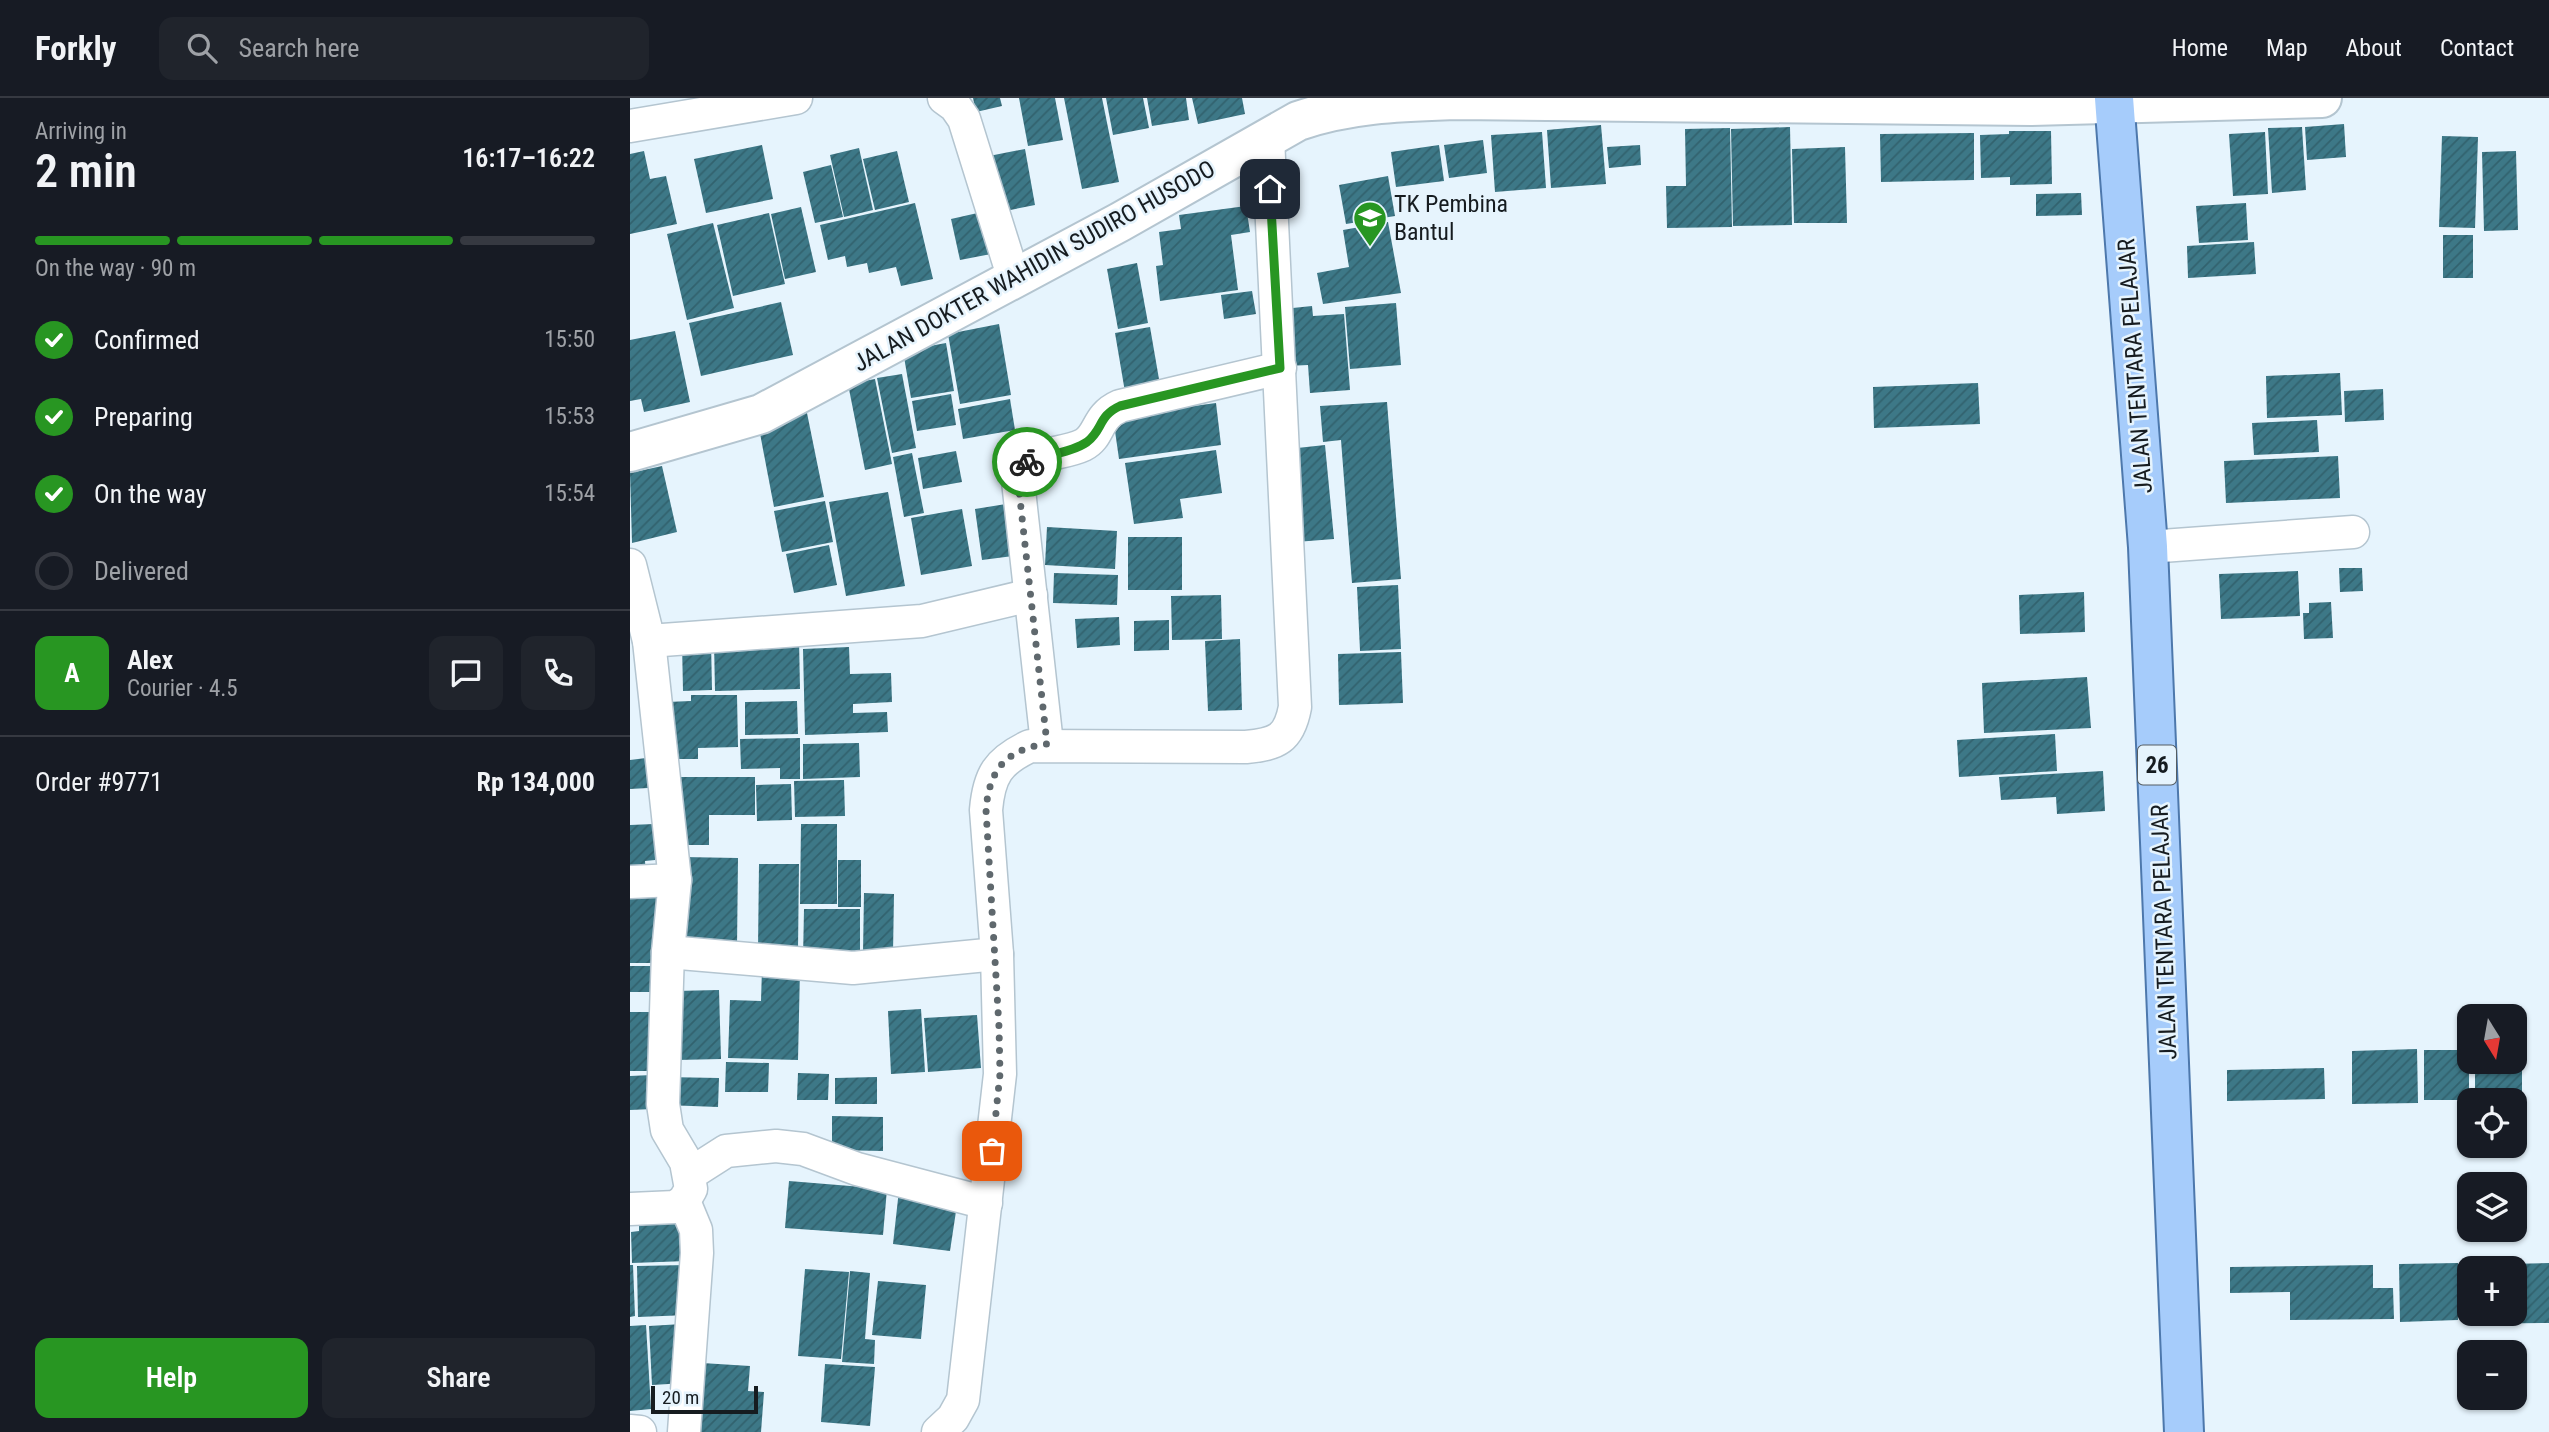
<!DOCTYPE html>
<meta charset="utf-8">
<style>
:root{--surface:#171b24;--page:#20242c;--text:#f1f3f6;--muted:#9ea1a6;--line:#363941;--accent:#289622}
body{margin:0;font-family:"Roboto Condensed",sans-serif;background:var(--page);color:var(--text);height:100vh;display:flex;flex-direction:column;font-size:26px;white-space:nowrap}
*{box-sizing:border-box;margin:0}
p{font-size:23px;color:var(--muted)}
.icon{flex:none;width:38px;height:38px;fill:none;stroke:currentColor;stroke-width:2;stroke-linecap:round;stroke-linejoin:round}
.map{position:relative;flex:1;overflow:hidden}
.details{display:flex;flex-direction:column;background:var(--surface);width:630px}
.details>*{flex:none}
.needle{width:46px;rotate:169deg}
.buttons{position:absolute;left:1827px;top:906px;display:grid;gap:14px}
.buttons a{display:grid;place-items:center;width:70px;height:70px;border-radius:14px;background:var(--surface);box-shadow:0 2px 5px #0004;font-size:35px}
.scale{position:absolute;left:21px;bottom:18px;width:107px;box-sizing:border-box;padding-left:7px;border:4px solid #161c20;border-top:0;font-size:19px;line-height:24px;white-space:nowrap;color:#161c20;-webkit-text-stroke:5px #e6f4fd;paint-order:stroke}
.pin{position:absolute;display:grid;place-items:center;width:60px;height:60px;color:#fff;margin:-30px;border-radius:14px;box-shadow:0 4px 10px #0006}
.courier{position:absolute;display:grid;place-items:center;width:70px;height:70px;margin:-35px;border:5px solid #289622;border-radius:50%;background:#fff;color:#222;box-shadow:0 2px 9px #0007}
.headline em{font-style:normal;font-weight:600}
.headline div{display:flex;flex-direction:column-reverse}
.headline{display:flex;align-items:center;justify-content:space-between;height:119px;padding:0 35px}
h1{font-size:46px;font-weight:600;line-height:52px}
.bar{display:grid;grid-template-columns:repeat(4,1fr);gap:10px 7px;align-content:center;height:84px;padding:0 35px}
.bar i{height:9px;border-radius:5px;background:var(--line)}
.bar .active{background:var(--accent)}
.bar p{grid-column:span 4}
.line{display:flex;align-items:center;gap:18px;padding:0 35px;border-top:2px solid var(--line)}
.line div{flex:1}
.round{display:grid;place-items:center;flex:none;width:74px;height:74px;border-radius:14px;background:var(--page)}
ol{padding:0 35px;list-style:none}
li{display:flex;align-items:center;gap:21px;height:77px}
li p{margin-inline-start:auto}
li .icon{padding:7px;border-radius:50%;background:var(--accent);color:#fff;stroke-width:4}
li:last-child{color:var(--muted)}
li i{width:38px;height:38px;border:4px solid var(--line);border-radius:50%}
.button{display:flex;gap:14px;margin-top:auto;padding:14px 35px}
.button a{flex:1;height:80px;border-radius:14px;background:var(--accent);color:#fff;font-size:28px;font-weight:600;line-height:80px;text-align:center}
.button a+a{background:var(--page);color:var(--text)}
header{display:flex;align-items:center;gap:42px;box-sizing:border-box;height:98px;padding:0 35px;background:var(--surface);border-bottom:2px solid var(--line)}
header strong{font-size:33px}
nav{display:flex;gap:38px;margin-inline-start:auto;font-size:24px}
.search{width:490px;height:63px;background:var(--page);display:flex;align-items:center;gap:18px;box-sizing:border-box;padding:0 24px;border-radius:14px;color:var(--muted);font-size:26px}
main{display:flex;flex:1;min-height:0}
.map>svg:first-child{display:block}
</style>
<header>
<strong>Forkly</strong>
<div class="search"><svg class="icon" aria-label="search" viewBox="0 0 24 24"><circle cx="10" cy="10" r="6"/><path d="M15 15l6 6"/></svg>Search here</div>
<nav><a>Home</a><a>Map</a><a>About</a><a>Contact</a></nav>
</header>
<main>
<section class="details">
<div class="headline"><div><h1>2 min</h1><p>Arriving in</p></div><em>16:17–16:22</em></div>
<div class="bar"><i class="active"></i><i class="active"></i><i class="active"></i><i></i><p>On the way · 90 m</p></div>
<ol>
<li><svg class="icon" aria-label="check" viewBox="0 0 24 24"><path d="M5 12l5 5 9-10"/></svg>Confirmed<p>15:50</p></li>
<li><svg class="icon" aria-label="check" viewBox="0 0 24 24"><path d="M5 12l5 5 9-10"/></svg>Preparing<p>15:53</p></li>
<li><svg class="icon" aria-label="check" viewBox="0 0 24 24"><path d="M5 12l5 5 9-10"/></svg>On the way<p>15:54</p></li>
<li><i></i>Delivered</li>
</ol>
<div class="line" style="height:126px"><b class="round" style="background:var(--accent);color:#fff">A</b><div><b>Alex</b><p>Courier · 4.5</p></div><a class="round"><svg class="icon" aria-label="chat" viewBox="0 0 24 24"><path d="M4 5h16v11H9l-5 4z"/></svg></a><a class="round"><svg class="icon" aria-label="phone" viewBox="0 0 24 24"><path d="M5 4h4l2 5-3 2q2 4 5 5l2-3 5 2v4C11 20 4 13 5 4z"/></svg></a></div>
<div class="line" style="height:91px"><div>Order #9771</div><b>Rp 134,000</b></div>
<div class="button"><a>Help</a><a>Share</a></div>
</section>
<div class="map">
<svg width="1919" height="1334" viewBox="0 0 1919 1334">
<defs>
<pattern id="building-hatch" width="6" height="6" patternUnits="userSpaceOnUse" patternTransform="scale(1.75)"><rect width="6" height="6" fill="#3d7887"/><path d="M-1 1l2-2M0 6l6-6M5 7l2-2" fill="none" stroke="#32626e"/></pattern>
</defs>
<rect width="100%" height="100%" fill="#e6f4fd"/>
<g fill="url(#building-hatch)" fill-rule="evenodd">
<polygon points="343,0 370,0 372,8 346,14"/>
<polygon points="389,0 425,0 433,42 398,48"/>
<polygon points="434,0 472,0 489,84 452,91"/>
<polygon points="476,0 513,0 519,30 483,37"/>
<polygon points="517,0 556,0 559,22 522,28"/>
<polygon points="562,0 612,0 615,16 568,26"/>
<polygon points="1714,26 1716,59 1677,62 1675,29"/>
<polygon points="971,27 976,86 921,90 917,32"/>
<polygon points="1160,29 1162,127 1103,128 1101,31"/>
<polygon points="1672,29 1676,92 1642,95 1638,30"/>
<polygon points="1100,30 1102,129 1037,130 1036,88 1056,88 1055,31"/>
<polygon points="1379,33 1421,33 1422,86 1380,87 1380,79 1351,80 1350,37 1379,36"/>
<polygon points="912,34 916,90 865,94 861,37"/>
<polygon points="1635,34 1638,96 1603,98 1599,36"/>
<polygon points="1344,35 1344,82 1251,84 1250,36"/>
<polygon points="1812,38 1848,39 1845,130 1809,129"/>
<polygon points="853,42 857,75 819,80 814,47"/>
<polygon points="132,47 143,101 76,115 64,61"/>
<polygon points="809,47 814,83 766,89 761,54"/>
<polygon points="1010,47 1011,67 979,70 977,49"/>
<polygon points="1215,49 1217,125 1164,125 1162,51"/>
<polygon points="229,50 243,112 214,119 200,57"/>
<polygon points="395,51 405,107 365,115 354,59"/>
<polygon points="14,53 20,81 36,78 47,126 0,136 0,56"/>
<polygon points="267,53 279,104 245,112 233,61"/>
<polygon points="1886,53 1888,132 1854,133 1852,54"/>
<polygon points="201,67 213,119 185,125 173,74"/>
<polygon points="758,78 765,118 716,126 709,87"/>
<polygon points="1451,95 1452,117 1406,118 1406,96"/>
<polygon points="285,105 303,181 271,188 266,169 239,175 237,165 217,169 215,158 198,162 190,127"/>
<polygon points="1616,105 1618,142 1569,145 1566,108"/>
<polygon points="616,108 620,134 601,137 608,192 530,203 526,168 533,167 529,134 551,131 549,117"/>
<polygon points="171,109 186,174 155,181 141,116"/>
<polygon points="352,114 361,156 330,162 321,121"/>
<polygon points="139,115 155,186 103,198 87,127"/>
<polygon points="758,124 771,195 693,206 687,175 719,169 713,132"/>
<polygon points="83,125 104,210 57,222 37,136"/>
<rect x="1813" y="137" width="30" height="43"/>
<polygon points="1624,144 1626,176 1558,180 1557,148"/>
<polygon points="507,165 518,225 488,231 477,171"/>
<polygon points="622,193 626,216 594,221 591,197"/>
<polygon points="151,204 163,257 71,278 59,225"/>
<polygon points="766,205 771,267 720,271 715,209"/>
<polygon points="682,208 683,218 714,216 720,292 680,295 678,267 657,268 653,211"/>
<polygon points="369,226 381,297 330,306 318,236"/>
<polygon points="520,229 530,287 495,294 485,235"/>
<polygon points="45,233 60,304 14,314 11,301 0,303 0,242"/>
<polygon points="316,245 324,293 281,300 273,253"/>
<polygon points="1710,275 1712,317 1637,320 1636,278"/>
<polygon points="272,276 286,350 262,355 247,280"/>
<polygon points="245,281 262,366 235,372 218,286"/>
<polygon points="1348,285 1350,326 1244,330 1243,289"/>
<polygon points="1753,291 1754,322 1715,324 1714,293"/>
<polygon points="321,296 326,327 287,333 282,303"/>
<polygon points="380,301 385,332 333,341 328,311"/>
<polygon points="757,304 771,481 722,485 711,342 693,344 690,308"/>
<polygon points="586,305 591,347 489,361 483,319"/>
<polygon points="177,315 194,399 144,409 128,325"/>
<polygon points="1687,322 1689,354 1624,357 1622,325"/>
<polygon points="695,347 704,441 666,444 658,351"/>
<polygon points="586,352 592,395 550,401 553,420 504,426 495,365"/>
<polygon points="326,353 332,384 293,391 288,360"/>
<polygon points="282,355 294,415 274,419 263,359"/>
<polygon points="1708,358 1710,400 1596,405 1594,363"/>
<polygon points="32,368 47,434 2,445 0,375"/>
<polygon points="258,394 275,488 216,498 199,404"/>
<polygon points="195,403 203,444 152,454 144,413"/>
<polygon points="376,406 383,458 352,462 345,411"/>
<polygon points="332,411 342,468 291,477 281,420"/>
<polygon points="417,429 487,433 485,471 415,467"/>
<rect x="498" y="439" width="54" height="53"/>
<polygon points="199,447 207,487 164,495 156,456"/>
<polygon points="1709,470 1732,470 1733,493 1710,494"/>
<polygon points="1668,473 1670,518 1591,521 1589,476"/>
<polygon points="424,475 488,477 487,507 423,505"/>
<polygon points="768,487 771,551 730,553 727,489"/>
<polygon points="1454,494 1455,534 1390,536 1389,497"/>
<polygon points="591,497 592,541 542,542 541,498"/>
<polygon points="1701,504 1703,540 1674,541 1673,515 1679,515 1679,505"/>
<polygon points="489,519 490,547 447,550 445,521"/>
<polygon points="539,522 539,552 504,553 504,523"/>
<polygon points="610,541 612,612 578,613 575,543"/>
<polygon points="169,542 170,591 85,593 84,544"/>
<polygon points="81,544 82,592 53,593 52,545"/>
<polygon points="219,549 220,576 261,575 262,604 223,606 223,615 257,614 258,634 175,637 173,551"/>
<polygon points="771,554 773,605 709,607 708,556"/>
<polygon points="1457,579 1461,630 1354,635 1352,585"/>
<polygon points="61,597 107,597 108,649 68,650 68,661 38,661 37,604 61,603"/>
<polygon points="167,603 168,636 115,637 115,604"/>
<polygon points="1425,636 1427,673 1329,679 1327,642"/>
<polygon points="170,640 170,681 150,681 150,670 111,671 110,641"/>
<polygon points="229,645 230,679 173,681 173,646"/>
<polygon points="16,660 18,690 0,691 0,662"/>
<polygon points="1473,673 1475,713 1427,716 1426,699 1371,702 1369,679"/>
<polygon points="44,679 125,679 125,717 79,717 79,747 45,747"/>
<polygon points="214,682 215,718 165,719 164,683"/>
<polygon points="161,686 162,722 127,723 126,687"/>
<polygon points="24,726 25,762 15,763 16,777 0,777 0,727"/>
<polygon points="171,726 207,726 207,806 170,806"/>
<polygon points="53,759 108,760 107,849 52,848"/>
<rect x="208" y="762" width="23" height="47"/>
<polygon points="129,766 169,766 168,851 128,851"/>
<polygon points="0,789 28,789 29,865 0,865"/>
<polygon points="234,795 264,796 263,855 233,855"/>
<polygon points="174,811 230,811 230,862 173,861"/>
<polygon points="0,868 28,868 29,894 0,894"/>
<polygon points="132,870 170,871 168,962 98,960 100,902 131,903"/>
<polygon points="89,892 91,961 47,962 45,893"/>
<polygon points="291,911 295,974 261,976 258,913"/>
<polygon points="0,914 33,914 32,973 0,973"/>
<polygon points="347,917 351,970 298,974 294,920"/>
<polygon points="1787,951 1788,1005 1722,1006 1722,953"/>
<polygon points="1885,951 1892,951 1892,999 1845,999 1845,964 1885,964"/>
<rect x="1794" y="952" width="45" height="50"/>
<polygon points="96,964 139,965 138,994 95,994"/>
<polygon points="1694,970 1695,1001 1597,1003 1597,972"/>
<polygon points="168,975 199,976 198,1002 167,1002"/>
<polygon points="22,977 23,1011 0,1012 0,978"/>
<polygon points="35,979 89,980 88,1009 35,1007"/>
<polygon points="247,979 247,1006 205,1006 205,980"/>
<polygon points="202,1018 253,1019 253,1053 202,1052"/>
<polygon points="159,1083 257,1091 253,1137 155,1130"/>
<polygon points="269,1092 328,1100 320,1153 263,1146"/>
<polygon points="56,1120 57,1163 2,1165 1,1134 9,1133 9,1121"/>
<polygon points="1828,1165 1828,1222 1770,1224 1769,1166"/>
<path d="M1919 1165V1225L1834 1226 1833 1167ZM1839 1171H1885V1216H1839Z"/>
<polygon points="0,1167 3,1167 5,1218 0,1219"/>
<polygon points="57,1167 58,1217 8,1219 7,1168"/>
<polygon points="1743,1167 1743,1190 1763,1190 1764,1221 1660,1222 1660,1194 1600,1195 1600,1169"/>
<polygon points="175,1171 219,1174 211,1261 168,1258"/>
<polygon points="220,1173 240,1175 235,1241 245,1242 244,1266 212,1264"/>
<polygon points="248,1183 296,1187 291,1241 242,1237"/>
<polygon points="52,1226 55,1285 22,1287 19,1228"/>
<polygon points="16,1227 21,1311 0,1313 0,1228"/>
<polygon points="72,1265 120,1268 118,1293 134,1294 131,1334 67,1334"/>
<polygon points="195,1266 245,1269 240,1328 191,1324"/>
</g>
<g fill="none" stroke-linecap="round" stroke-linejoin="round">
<g stroke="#b4c5d0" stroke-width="35">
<g id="street">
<polyline points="314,0 325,8 334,21 384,181"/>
<polyline points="0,28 166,0"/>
<polyline points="1518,449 1723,434"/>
<polyline points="0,467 19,543 45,782 38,854 33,1006 37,1032 56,1064 61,1091 54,1103 45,1109 0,1111"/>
<polyline points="19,543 292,523 401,497"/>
<path d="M417 646 387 374C402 354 432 357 453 347 471 338 465 319 490 308L650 270"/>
<polyline points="0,784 45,782"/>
<polyline points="38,854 223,870 367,856"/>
<polyline points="60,1076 96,1053 146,1048 173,1051 227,1071 356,1105"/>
<polyline points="54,1103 66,1132 67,1155 54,1334"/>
<polyline points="0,1333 10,1334"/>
<path d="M308 1334 323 1320 333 1302 370 976 367 856 356 712C359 677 368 663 400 648L616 649C647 646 659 641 665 609L638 40"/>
</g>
</g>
<g stroke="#b4c5d0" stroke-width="42">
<path id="secondary" d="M0 354 131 316 490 124 668 23C721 5 772 4 827 2L1401 8 1692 0"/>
</g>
<g stroke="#4d78ac" stroke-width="42">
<polyline id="primary" points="1484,0 1518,449 1554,1334"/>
</g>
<use href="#street" stroke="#fff" stroke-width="32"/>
<use href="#secondary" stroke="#fff" stroke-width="38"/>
<use href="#primary" stroke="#a6ccfb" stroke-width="38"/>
</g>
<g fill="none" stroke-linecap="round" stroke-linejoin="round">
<path stroke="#5f686d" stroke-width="7" stroke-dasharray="0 12.6" d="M362 1053 370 976 369 929 356 712C359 672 376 651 417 646L387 374 397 364"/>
<path stroke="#289622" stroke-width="9" d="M397 364C415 357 441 355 457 344 473 332 468 318 490 308L650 270 640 91"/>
</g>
<defs>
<g id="school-pin" transform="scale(1.75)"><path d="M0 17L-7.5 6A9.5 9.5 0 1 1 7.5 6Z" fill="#289622" stroke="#e6f4fd"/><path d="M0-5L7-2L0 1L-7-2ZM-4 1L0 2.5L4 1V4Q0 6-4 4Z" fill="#fff"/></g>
</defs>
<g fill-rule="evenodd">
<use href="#school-pin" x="740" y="120"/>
</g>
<g text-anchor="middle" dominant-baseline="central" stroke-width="5" stroke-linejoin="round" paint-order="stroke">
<rect fill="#e6f4fd" stroke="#545d62" stroke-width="2" x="1508" y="647.5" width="38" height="39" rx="5"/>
<g font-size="23" font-weight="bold" fill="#161c20">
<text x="1527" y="667">26</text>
</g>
<g font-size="24" fill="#161c20" stroke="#e6f4fd" text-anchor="start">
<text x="764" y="106">TK Pembina<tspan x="764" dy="28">Bantul</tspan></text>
</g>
<g font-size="24" fill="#161c20" stroke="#e6f4fd">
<text transform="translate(404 168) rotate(-29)">JALAN DOKTER WAHIDIN SUDIRO HUSODO</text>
<text transform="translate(1505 268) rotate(-94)">JALAN TENTARA PELAJAR</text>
<text transform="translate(1534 834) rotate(-92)">JALAN TENTARA PELAJAR</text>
</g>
</g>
</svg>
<div class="buttons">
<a><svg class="needle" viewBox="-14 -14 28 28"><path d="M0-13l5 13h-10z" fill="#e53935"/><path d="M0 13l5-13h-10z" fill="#9ea1a6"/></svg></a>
<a><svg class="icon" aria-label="locate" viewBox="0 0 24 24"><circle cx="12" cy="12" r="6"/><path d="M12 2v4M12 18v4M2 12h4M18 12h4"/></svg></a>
<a><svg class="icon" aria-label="layers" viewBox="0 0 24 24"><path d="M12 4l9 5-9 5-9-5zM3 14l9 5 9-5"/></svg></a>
<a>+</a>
<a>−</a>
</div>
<div class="scale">20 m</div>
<div class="pin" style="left:362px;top:1053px;background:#ea580c"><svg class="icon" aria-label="bag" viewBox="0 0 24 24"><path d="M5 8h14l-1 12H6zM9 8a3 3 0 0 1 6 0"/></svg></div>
<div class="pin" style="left:640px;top:91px;background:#1f2937"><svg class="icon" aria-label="home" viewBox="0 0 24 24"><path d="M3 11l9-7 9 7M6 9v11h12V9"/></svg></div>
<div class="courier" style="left:397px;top:364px"><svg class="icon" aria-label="bike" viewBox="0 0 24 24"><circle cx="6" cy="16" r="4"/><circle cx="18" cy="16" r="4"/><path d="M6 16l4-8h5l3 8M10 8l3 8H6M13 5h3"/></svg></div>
</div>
</main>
